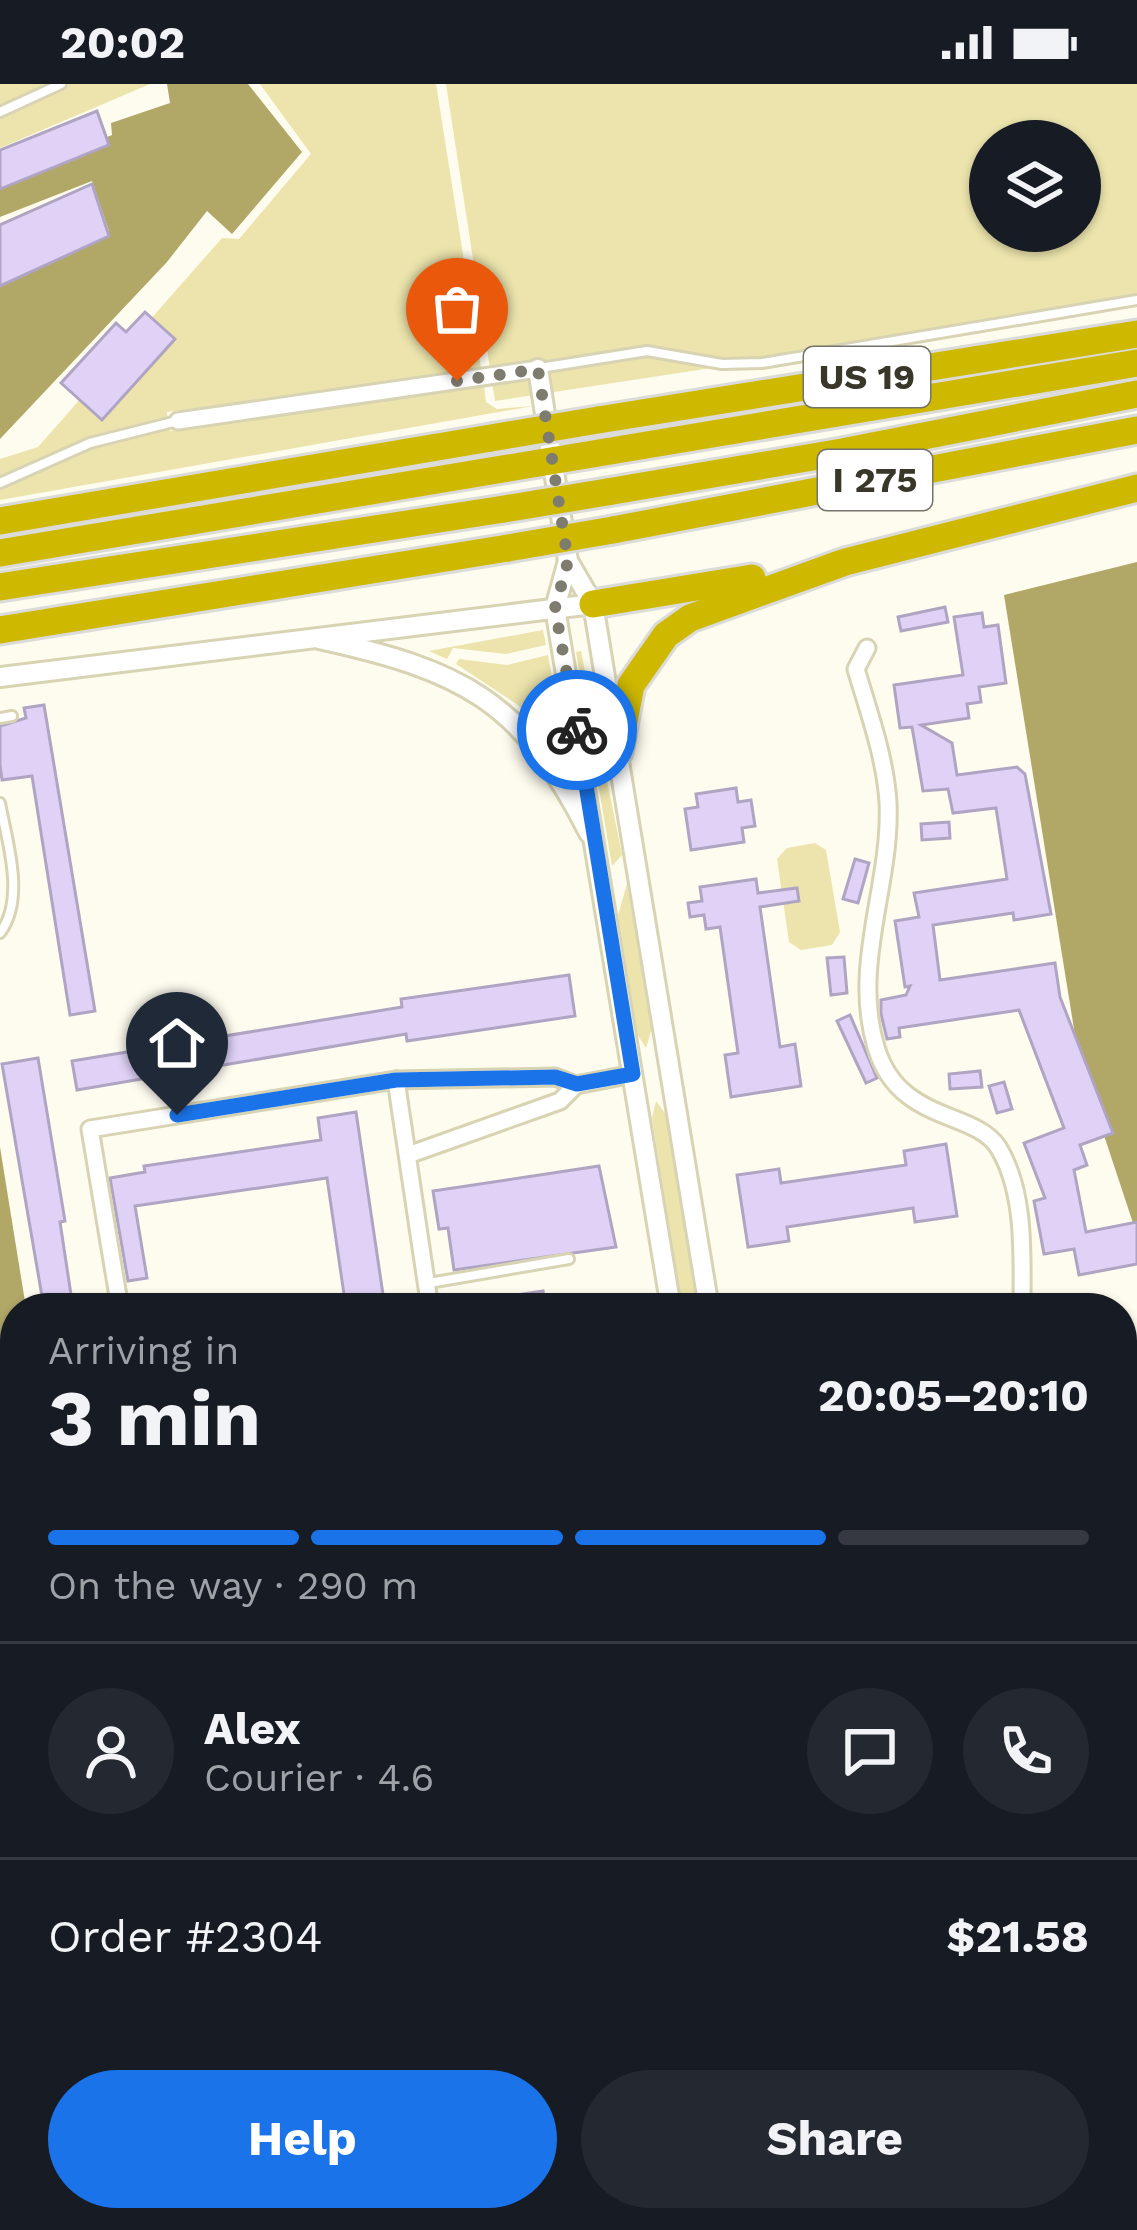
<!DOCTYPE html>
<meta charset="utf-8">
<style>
:root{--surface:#171b24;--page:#242831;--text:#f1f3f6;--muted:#9ea1a6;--line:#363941;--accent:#1a73e8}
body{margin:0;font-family:"Work Sans",sans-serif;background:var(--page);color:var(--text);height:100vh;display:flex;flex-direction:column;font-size:45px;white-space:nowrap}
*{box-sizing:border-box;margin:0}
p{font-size:39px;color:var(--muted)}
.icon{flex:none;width:66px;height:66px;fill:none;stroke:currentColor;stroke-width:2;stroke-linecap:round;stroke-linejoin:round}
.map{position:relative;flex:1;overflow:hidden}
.panel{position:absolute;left:0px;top:1209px;width:1137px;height:939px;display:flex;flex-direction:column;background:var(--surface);border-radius:48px 48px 0 0;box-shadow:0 3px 9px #0004}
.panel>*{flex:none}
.controls{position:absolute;left:969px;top:36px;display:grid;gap:24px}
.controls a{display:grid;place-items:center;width:132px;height:132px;border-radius:50%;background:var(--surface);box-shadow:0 3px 9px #0004;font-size:60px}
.pin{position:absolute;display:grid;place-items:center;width:102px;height:102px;color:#fff;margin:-123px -51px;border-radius:50% 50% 50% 0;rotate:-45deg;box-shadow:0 0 12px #0007}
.pin .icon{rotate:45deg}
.courier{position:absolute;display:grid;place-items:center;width:120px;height:120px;margin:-60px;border:9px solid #1a73e8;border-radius:50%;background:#fff;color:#222;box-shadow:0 3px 15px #0007}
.headline em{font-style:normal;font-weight:700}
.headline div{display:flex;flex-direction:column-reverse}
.headline{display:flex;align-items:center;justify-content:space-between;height:204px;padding:0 48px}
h1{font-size:78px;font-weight:700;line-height:90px}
.bar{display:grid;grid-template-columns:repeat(4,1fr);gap:18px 12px;align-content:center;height:144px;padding:0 48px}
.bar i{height:15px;border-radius:9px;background:var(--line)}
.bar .selected{background:var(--accent)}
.bar p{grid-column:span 4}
.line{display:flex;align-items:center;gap:30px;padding:0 48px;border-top:3px solid var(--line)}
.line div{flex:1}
.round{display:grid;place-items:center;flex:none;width:126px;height:126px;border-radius:63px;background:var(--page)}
.primary-button{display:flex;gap:24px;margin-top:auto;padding:24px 48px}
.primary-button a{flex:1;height:138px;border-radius:72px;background:var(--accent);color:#fff;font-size:48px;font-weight:700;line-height:138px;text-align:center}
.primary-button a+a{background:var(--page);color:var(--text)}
.status{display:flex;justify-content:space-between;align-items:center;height:84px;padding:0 60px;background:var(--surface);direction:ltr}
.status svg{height:33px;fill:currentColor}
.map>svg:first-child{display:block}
</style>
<div class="status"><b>20:02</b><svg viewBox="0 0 49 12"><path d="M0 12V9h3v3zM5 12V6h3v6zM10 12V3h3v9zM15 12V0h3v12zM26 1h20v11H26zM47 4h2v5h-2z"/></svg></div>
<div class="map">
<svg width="1137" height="2146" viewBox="0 0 1137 2146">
<rect width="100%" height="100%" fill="#fefcef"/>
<g fill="#ece4ac" fill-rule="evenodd">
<polygon points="0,0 150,0 0,64"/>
<polygon points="260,0 436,0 481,284 167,328 169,347 484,303 486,318 497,325 533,322 0,416 0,375 38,363 222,154 239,155 311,70"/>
<path d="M446 0H1137V219L495 317ZM990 57H1080V147H990Z"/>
<polygon points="543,546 546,561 506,570 453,564 447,575 429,567"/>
<polygon points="581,567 622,771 612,782 576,568"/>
<polygon points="548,571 566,673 563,674 518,621 456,580 459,575 507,581"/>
<polygon points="815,759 826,766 840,848 832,861 801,866 789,858 777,775 787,764"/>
<polygon points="627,800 652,944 646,964 637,950 618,831"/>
<polygon points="656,1017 667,1032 698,1224 682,1224 652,1034"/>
</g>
<g fill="#b1a868">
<polygon points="167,0 248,0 302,68 232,150 207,127 167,178 0,355 0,195 109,147 92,97 0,133 0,96 112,51 111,39 170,19"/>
<polygon points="1137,478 1137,1151 1079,976 1004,511"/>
<polygon points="0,1063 26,1224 15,1224 15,1373 0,1375"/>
</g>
<g fill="#dfd2f6" stroke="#afa5c3" stroke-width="3">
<polygon points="97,27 109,61 0,105 0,66"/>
<polygon points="92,100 109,152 0,202 0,141"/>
<polygon points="145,228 175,255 102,336 61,299 116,239 126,248"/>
<polygon points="945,523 948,538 901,547 898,533"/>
<polygon points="982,529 984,543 998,541 1006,599 979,603 981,618 967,620 969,634 921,641 952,659 957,691 1017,683 1025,690 1051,830 1014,836 1013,829 933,841 940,896 1055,879 1060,913 1113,1049 1080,1061 1087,1081 1074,1086 1086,1148 1137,1138 1137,1180 1079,1191 1074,1165 1044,1170 1034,1117 1045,1114 1024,1059 1064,1044 1019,926 899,944 900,953 887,955 881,930 881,916 906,911 910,902 905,903 895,837 919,833 914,809 1007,795 996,724 953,729 948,705 923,707 912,643 900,644 894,601 963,591 954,533"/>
<polygon points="44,621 95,927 70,931 32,692 2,696 0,681 0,642 26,634 24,624"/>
<polygon points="736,704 738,718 751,716 755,742 742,744 744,758 691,766 685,725 698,723 696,710"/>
<polygon points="949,738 950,754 922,756 921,740"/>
<polygon points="855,775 869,779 858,819 843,815"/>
<polygon points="756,795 758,809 797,804 799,817 760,823 780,963 795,960 801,1002 731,1013 725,971 738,969 720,843 706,845 704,831 690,833 688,819 702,817 700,803"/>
<polygon points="844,873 847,909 831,911 827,874"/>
<polygon points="569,891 575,932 407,957 406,950 77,1006 72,977 402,923 401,915"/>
<polygon points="850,931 877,994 866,999 837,937"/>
<polygon points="38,974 65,1137 60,1138 73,1224 44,1224 2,980"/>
<polygon points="980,987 982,1003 950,1005 949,990"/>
<polygon points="1004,998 1012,1025 997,1029 989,1002"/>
<polygon points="356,1028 385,1224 346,1224 327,1094 135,1122 147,1194 128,1197 110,1094 145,1088 144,1082 321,1056 318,1034"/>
<polygon points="946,1060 957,1132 915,1138 913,1124 787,1143 789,1157 748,1163 737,1091 779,1085 781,1099 906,1081 904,1067"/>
<polygon points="599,1082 616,1163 454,1186 448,1144 439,1145 433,1107"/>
<polygon points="543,1207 545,1224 489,1224 489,1215"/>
<polygon points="15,1464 15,1496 0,1498 0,1466"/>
<polygon points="1137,1577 1137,1605 1122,1607 1122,1579"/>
<polygon points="15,1584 15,1621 0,1623 0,1587"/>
<polygon points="1137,1687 1137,1722 1122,1724 1122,1689"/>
<polygon points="15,1729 15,1786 0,1788 0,1732"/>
<polygon points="1137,1834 1137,1870 1122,1872 1122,1836"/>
<polygon points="15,1855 15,1906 6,1906 0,1857"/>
<polygon points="15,2027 15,2056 0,2062 0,2029"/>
</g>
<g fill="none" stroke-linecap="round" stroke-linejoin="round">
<g stroke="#d7d3b3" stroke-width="14">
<g id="service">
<polyline points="0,28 61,0"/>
<polyline points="540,284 647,267 722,280 762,279 1137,216"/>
<polyline points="0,399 90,359 177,337"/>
<polyline points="0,634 12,632"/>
<path d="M0 719C7 757 26 815 0 849"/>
<polyline points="429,1199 569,1175"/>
<polyline points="1122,1273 1129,1292 1122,1312"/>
<polyline points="1122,1431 1137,1428"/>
</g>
</g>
<g stroke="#d7d3b3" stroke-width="21">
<g id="minor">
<polyline points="178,337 538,285"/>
<path d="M867 564 856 585C869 629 885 673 888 718 892 800 851 880 876 963 898 1039 974 1026 998 1063 1026 1108 1022 1173 1022 1224"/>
<polyline points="396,996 430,1224"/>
<polyline points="408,1071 560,1017 576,1001"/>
<polyline points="120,1224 90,1045 396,996 555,993 576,1001 633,990"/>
<polyline points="0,1543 15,1540"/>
<polyline points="0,1674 15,1672"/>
<polyline points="1122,1785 1137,1782"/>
<polyline points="0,1964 15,1961"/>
<polyline points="1122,2070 1137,2069"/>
<polyline points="318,2133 320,2146"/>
<polyline points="642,2146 722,2133"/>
</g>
</g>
<g stroke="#d7d3b3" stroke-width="24">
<g id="tertiary">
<polyline points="538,285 568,477 593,520 709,1224"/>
<polyline points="568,477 555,524 671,1224"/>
<path d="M319 555C460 586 522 615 589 749"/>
<polyline points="0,593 593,520"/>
<polyline points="1122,1492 1137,1489"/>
<polyline points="834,2133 837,2146"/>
</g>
</g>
<g stroke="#dbdbd9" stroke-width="33">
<g id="motorway">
<polyline points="598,336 1137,250"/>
<polyline points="607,408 842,368 1137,310"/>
<polyline points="0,437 491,354"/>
<polyline points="613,446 1137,346"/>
<polyline points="0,469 1137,279"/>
<polyline points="0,503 504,425"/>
<polyline points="593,520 752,494"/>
<polyline points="0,546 508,464"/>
<polyline points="618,668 631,601 666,551 690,534 845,478 1137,404"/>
</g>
</g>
<use href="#service" stroke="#fff" stroke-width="8"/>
<use href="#minor" stroke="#fff" stroke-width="15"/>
<use href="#tertiary" stroke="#fff" stroke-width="18"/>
<use href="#motorway" stroke="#ceb800" stroke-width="27"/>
<g stroke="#dbdbd9" stroke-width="33" stroke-linecap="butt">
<g id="motorway-bridge">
<polyline points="491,354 598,336"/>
<polyline points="504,425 607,408"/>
<polyline points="508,464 613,446"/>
</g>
</g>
<use href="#motorway-bridge" stroke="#ceb800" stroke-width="27"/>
</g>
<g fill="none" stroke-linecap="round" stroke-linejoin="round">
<polyline stroke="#7e7c6f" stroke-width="12" stroke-dasharray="0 21.6" points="457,297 538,285 568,477 555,524 577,646"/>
<polyline stroke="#1a73e8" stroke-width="15" points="177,1031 396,996 555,993 577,1000 633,990 577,646"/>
</g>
<g text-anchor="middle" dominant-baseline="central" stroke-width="9" stroke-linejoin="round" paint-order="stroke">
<g fill="#fff" stroke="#74736a" stroke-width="3">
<rect x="804" y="263" width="126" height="60" rx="9"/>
<rect x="818" y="366" width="114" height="60" rx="9"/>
</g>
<g font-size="36" font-weight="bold" fill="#39372a">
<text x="867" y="293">US 19</text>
<text x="875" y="396">I 275</text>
</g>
</g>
</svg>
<div class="controls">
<a><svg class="icon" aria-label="layers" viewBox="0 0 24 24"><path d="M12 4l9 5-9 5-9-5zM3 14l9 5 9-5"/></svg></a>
</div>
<div class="pin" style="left:457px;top:297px;background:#ea580c"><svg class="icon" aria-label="bag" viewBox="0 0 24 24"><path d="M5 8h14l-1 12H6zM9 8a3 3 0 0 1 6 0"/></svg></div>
<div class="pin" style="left:177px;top:1031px;background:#1f2937"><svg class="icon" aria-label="home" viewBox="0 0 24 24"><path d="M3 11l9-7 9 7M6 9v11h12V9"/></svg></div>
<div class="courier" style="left:577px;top:646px"><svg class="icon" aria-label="bike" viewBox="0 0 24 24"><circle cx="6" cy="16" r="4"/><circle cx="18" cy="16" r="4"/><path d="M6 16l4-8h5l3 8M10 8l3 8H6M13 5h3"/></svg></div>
<section class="panel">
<div class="headline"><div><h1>3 min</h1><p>Arriving in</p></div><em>20:05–20:10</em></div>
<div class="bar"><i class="selected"></i><i class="selected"></i><i class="selected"></i><i></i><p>On the way · 290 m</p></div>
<div class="line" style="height:216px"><a class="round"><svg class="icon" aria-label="person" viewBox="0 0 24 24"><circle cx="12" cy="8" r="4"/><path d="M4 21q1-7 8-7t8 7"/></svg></a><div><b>Alex</b><p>Courier · 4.6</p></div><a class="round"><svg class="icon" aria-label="chat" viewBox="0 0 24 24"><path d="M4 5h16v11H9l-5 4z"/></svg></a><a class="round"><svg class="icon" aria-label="phone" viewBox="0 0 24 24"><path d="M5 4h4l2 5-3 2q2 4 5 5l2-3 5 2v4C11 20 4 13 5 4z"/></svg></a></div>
<div class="line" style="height:156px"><div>Order #2304</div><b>$21.58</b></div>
<div class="primary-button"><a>Help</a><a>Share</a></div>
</section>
</div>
